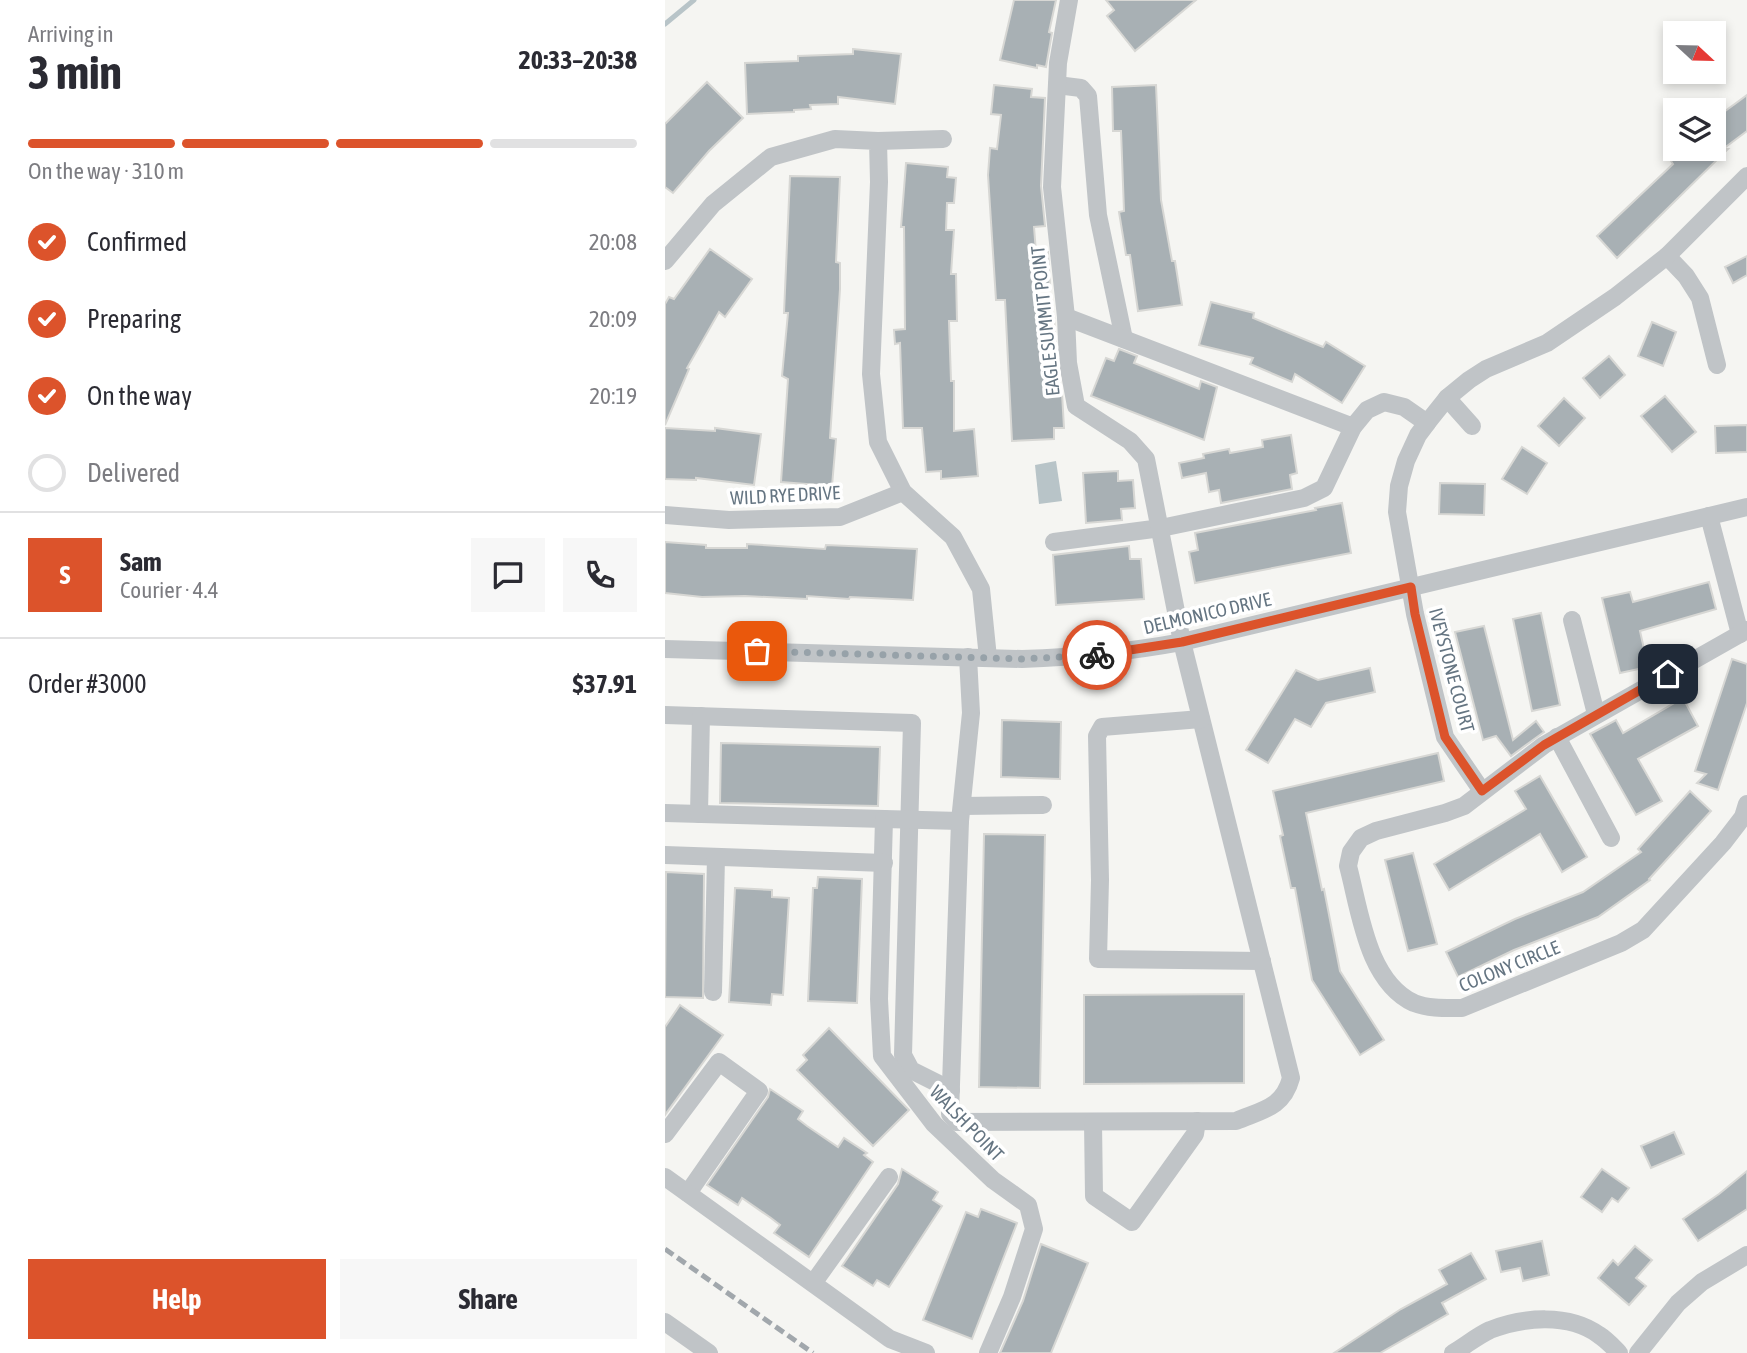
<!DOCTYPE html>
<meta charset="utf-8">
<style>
:root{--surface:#fff;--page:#f7f7f7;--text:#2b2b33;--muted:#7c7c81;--line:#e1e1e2;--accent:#dc532b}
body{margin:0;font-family:"Asap Condensed",sans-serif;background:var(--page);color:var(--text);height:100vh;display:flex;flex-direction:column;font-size:26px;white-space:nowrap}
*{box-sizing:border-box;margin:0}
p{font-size:23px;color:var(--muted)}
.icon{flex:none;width:38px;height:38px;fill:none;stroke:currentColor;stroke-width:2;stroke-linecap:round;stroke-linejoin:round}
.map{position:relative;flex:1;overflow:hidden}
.side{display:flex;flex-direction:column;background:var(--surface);width:665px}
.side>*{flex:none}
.needle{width:46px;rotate:112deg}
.buttons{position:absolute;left:998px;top:21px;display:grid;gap:14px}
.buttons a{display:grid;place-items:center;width:63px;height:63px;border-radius:0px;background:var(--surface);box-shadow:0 4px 10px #0003;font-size:35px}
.pin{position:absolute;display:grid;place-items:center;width:60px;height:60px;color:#fff;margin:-30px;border-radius:14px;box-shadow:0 4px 10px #0006}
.courier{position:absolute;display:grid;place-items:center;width:70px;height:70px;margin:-35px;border:5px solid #dc532b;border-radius:50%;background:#fff;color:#222;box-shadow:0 2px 9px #0007}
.headline em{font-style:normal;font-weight:700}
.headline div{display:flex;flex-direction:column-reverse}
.headline{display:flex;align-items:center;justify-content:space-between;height:119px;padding:0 28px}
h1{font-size:46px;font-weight:700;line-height:52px}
.bar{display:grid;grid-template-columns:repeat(4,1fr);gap:10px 7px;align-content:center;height:84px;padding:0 28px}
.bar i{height:9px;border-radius:5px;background:var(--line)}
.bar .on{background:var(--accent)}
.bar p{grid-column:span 4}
.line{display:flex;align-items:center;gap:18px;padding:0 28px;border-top:2px solid var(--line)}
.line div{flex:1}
.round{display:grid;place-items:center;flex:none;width:74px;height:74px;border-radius:0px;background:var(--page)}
ol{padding:0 28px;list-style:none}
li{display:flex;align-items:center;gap:21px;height:77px}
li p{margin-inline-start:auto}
li .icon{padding:7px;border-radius:50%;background:var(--accent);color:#fff;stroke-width:4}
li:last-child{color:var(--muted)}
li i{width:38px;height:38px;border:4px solid var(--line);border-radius:50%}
.action{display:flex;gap:14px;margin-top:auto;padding:14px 28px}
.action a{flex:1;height:80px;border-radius:0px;background:var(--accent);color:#fff;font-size:28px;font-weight:700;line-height:80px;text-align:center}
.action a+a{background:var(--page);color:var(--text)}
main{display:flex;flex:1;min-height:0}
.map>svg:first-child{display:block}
</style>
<main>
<section class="side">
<div class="headline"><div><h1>3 min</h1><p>Arriving in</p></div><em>20:33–20:38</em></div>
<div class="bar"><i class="on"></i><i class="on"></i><i class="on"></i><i></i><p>On the way · 310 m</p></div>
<ol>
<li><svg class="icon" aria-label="check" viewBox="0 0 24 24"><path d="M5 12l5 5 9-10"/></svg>Confirmed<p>20:08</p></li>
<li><svg class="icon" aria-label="check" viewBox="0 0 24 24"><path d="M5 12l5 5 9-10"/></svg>Preparing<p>20:09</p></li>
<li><svg class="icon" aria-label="check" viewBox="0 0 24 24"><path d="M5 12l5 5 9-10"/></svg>On the way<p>20:19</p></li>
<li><i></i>Delivered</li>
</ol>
<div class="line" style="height:126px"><b class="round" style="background:var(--accent);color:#fff">S</b><div><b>Sam</b><p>Courier · 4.4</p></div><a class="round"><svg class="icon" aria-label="chat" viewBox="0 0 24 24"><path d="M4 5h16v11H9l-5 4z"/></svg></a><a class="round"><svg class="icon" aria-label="phone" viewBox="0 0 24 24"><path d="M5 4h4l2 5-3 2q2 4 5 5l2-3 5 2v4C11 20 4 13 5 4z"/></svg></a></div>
<div class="line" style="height:91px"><div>Order #3000</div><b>$37.91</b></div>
<div class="action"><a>Help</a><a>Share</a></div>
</section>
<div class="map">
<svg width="1082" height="1353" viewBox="0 0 1082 1353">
<rect width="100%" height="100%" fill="#f5f5f2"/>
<polygon fill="#b8c4c8" points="391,461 397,501 374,504 370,465"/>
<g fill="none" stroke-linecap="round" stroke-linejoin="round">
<polyline stroke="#b8c4c8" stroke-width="5" points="0,24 29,0"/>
</g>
<g fill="#a8b0b4" stroke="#d7d7d4" stroke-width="2">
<polygon points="349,0 391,0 384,32 387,33 381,67 372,65 372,68 335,60"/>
<polygon points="441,0 531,0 470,51 442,16 449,10"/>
<polygon points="188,49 236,54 230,104 173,97 173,104 145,105 146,109 129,110 129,112 82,114 80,63 133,61 133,56 188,54"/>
<polygon points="42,82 78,118 44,151 8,193 0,187 0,124"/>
<polygon points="329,85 367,89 366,97 380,98 376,186 380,226 369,227 371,252 383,252 385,287 371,287 372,316 389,315 391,356 384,356 386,394 397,393 399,428 389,428 389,439 347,441 340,300 331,300 323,175 325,148 332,149 336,115 326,114"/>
<polygon points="491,85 496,200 507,261 510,261 517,305 473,311 465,255 461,255 454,212 459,211 456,131 448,131 447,87"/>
<polygon points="1082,95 1082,131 1058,149 1063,149 952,258 932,236 1008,164 1006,161 1019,149 1048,149 1048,120"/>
<polygon points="241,163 283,167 282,177 291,178 289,203 282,203 281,230 289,230 286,274 291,274 292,321 284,321 286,381 289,381 289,431 309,429 313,476 276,479 276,471 261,472 257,428 238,428 235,343 230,344 229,330 240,329 239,227 236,227"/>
<polygon points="125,176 175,177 171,262 175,263 175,289 165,438 171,439 167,486 116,482 123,379 117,376 123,313 119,313"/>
<polygon points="45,249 87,279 60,317 54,312 22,368 24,369 0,425 0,304 4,297 9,299"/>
<polygon points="1082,256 1082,275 1068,283 1060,267"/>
<polygon points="546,302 589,313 588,318 658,347 661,342 700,366 677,403 630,374 627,382 585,364 588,358 534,345"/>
<polygon points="987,322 1011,332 998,366 973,356"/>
<polygon points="454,349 472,356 469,363 534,389 536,381 552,387 539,440 426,396 441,358 449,361"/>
<polygon points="944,356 960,375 935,398 918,378"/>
<polygon points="1000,396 1031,432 1007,452 976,416"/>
<polygon points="899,398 920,418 894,446 873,426"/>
<polygon points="1082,425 1082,452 1051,453 1050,426"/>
<polygon points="0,428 50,431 50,428 96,434 89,485 31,478 31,480 0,479"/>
<polygon points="626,435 632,473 625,475 627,489 556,503 554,490 544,492 541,473 517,478 514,463 539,458 538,454 564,449 565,453 598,447 597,440"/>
<polygon points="857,447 882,463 862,494 837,479"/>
<polygon points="453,471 453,481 468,480 470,508 456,509 457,520 421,523 418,473"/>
<polygon points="775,483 820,484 819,515 774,514"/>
<polygon points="677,503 686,553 530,583 524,552 533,550 530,533 651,510 650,508"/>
<polygon points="0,542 41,545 41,548 82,548 82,544 160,549 161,545 252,549 248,600 185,597 184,599 142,596 142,599 80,596 37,597 0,593"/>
<polygon points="464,546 465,559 476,559 479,599 391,605 388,555"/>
<polygon points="1044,582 1051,609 975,631 983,667 955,673 937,598 965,592 968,602"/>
<polygon points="876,613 895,705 867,711 848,619"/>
<polygon points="819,626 848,740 871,721 879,732 846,756 831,736 818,740 790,632"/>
<polygon points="1067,659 1082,664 1082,703 1053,790 1032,783 1041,774 1030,771"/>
<polygon points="705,668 710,692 661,703 646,727 630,719 603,763 581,750 631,670 653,680"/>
<polygon points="1018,698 1033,726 973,759 997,801 971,815 925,734 951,720 958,733"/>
<polygon points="337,720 396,722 395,779 336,777"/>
<polygon points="56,743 215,747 213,806 55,803"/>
<polygon points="773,753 779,781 641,813 657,890 659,889 675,971 719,1040 695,1055 647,980 630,888 626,888 615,836 618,835 608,791"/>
<polygon points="875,776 922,857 897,872 875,834 784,890 769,864 861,809 850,791"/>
<polygon points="1025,791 1046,811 984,879 985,880 933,917 849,950 793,977 781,952 850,919 918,892 976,852 973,849"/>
<polygon points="319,834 380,835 375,1088 314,1087"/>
<polygon points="748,853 772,944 743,951 720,860"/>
<polygon points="1,872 39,874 38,998 0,997"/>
<polygon points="153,877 197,879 192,1003 143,1001 148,888 152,888"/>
<polygon points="70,888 107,890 107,897 124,898 118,995 107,994 106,1005 64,1002"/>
<polygon points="579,994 579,1083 419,1084 419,995"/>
<polygon points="15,1005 58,1035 0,1115 0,1027"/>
<polygon points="164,1028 244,1110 208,1146 132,1070 142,1060 138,1055"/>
<polygon points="105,1089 138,1111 133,1119 142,1126 173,1147 179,1138 202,1153 199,1155 208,1162 144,1257 109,1233 115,1225 106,1218 77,1198 73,1205 42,1185 103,1097"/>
<polygon points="1009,1132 1019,1154 986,1168 976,1146"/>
<polygon points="237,1169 273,1192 268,1200 277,1206 224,1287 212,1280 208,1286 177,1266 233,1184"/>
<polygon points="937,1169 964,1188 953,1202 947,1198 937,1212 916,1197"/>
<polygon points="1082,1171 1082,1209 1033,1241 1018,1219 1054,1194"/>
<polygon points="316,1209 352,1223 307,1339 258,1320 301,1212 313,1217"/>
<polygon points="877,1241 884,1275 858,1281 855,1268 836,1272 831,1251"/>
<polygon points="376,1244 423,1263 386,1353 335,1353 358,1301"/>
<polygon points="970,1246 987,1260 971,1278 981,1286 964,1305 933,1278 948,1260 953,1265"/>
<polygon points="806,1253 821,1279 777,1303 783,1314 715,1353 669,1353 736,1309 782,1284 774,1270"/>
</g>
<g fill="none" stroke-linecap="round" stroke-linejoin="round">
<g stroke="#c0c4c7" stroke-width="18">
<polyline points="392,85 416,88 423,96 433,215 459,339"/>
<polyline points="213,141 278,139"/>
<polyline points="1002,256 1021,276 1035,298 1052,365"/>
<polyline points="0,261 48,204 106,157 170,139 213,141 214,182 206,374 213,442 238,492 288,537 316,589 323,658"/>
<polyline points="401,317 688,427"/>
<polyline points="782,398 807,426"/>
<polyline points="0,515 64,520 175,517 238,492"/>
<polyline points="1044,516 1075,634"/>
<polyline points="389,542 496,528 639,498 659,488 688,427 702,410 719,402 739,407 762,423"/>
<polyline points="907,620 931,714"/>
<path d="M1082 630 879 745 799 806 780 813 711 831 696 838 686 852 683 866C695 911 702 981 749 1003 764 1009 782 1008 797 1008L956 943 978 930 1058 843 1078 817 1082 804"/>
<path d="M0 649 357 659C411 657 463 652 517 642L1082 507"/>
<path d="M303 657 306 713 295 821 285 1114 292 1122 571 1121C597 1110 618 1108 626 1078L517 642 481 459 465 441 411 406 403 363 401 317 387 187 393 63 404 0"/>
<polyline points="0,715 247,723 238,1055 246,1070 286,1090"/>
<polyline points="536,719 437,727 432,736 435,880 433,959 597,961"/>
<polyline points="892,737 946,838"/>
<polyline points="817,791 780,737 750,614 732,512 734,486 741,461 753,435 762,423 782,398 804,380 821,369 882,343 950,297 1002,256 1082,176"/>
<polyline points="297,806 378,805"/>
<polyline points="0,813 295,821"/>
<polyline points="34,814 36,716"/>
<polyline points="219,819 214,999 217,1056 269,1124 328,1180 363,1205 369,1229 347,1297 323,1353"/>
<polyline points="0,855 219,863"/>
<polyline points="48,992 51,857"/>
<polyline points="428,1122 429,1196 467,1222 530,1134 532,1121"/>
<polyline points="0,1134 54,1062 94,1091 23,1193"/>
<polyline points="0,1177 225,1339 261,1353"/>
<polyline points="149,1282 224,1177"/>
<polyline points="0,1322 44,1353"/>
<path d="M788 1353C800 1346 812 1336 825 1330 858 1317 904 1313 934 1335 942 1340 948 1347 954 1353"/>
<polyline points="973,1353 1013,1303 1037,1282 1082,1255"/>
</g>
<polyline stroke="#a1a7ac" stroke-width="5" stroke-dasharray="10 5" stroke-linecap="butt" points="0,1249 148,1353"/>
</g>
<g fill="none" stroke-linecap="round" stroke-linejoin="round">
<polyline stroke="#97a2a9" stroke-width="7" stroke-dasharray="0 12.6" points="92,651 357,659 432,655"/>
<polyline stroke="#dc532b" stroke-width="9" points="432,655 517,642 746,587 750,614 780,737 817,791 879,745 1003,674"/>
</g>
<g text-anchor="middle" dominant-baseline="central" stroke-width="7" stroke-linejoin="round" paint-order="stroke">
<g font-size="19" fill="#657582" stroke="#fff">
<text transform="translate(380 321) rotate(-96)">EAGLE SUMMIT POINT</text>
<text transform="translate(120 495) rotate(-3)">WILD RYE DRIVE</text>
<text transform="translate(542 613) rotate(-13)">DELMONICO DRIVE</text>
<text transform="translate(787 670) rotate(75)">IVEYSTONE COURT</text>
<text transform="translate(844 966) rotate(-22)">COLONY CIRCLE</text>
<text transform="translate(302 1123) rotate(46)">WALSH POINT</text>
</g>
</g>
</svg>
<div class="buttons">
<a><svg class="needle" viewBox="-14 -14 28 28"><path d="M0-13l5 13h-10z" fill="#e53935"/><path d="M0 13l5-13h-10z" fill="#7c7c81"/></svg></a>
<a><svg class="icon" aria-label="layers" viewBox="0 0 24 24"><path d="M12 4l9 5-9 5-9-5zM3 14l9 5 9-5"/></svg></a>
</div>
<div class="pin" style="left:92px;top:651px;background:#ea580c"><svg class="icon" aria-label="bag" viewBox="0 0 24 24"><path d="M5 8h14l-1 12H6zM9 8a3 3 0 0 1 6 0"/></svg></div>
<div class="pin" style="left:1003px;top:674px;background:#1f2937"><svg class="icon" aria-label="home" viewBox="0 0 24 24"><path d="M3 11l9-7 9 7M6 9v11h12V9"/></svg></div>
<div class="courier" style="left:432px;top:655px"><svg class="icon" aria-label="bike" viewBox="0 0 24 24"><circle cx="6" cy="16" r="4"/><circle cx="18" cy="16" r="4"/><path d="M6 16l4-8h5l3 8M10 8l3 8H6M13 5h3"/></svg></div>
</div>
</main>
